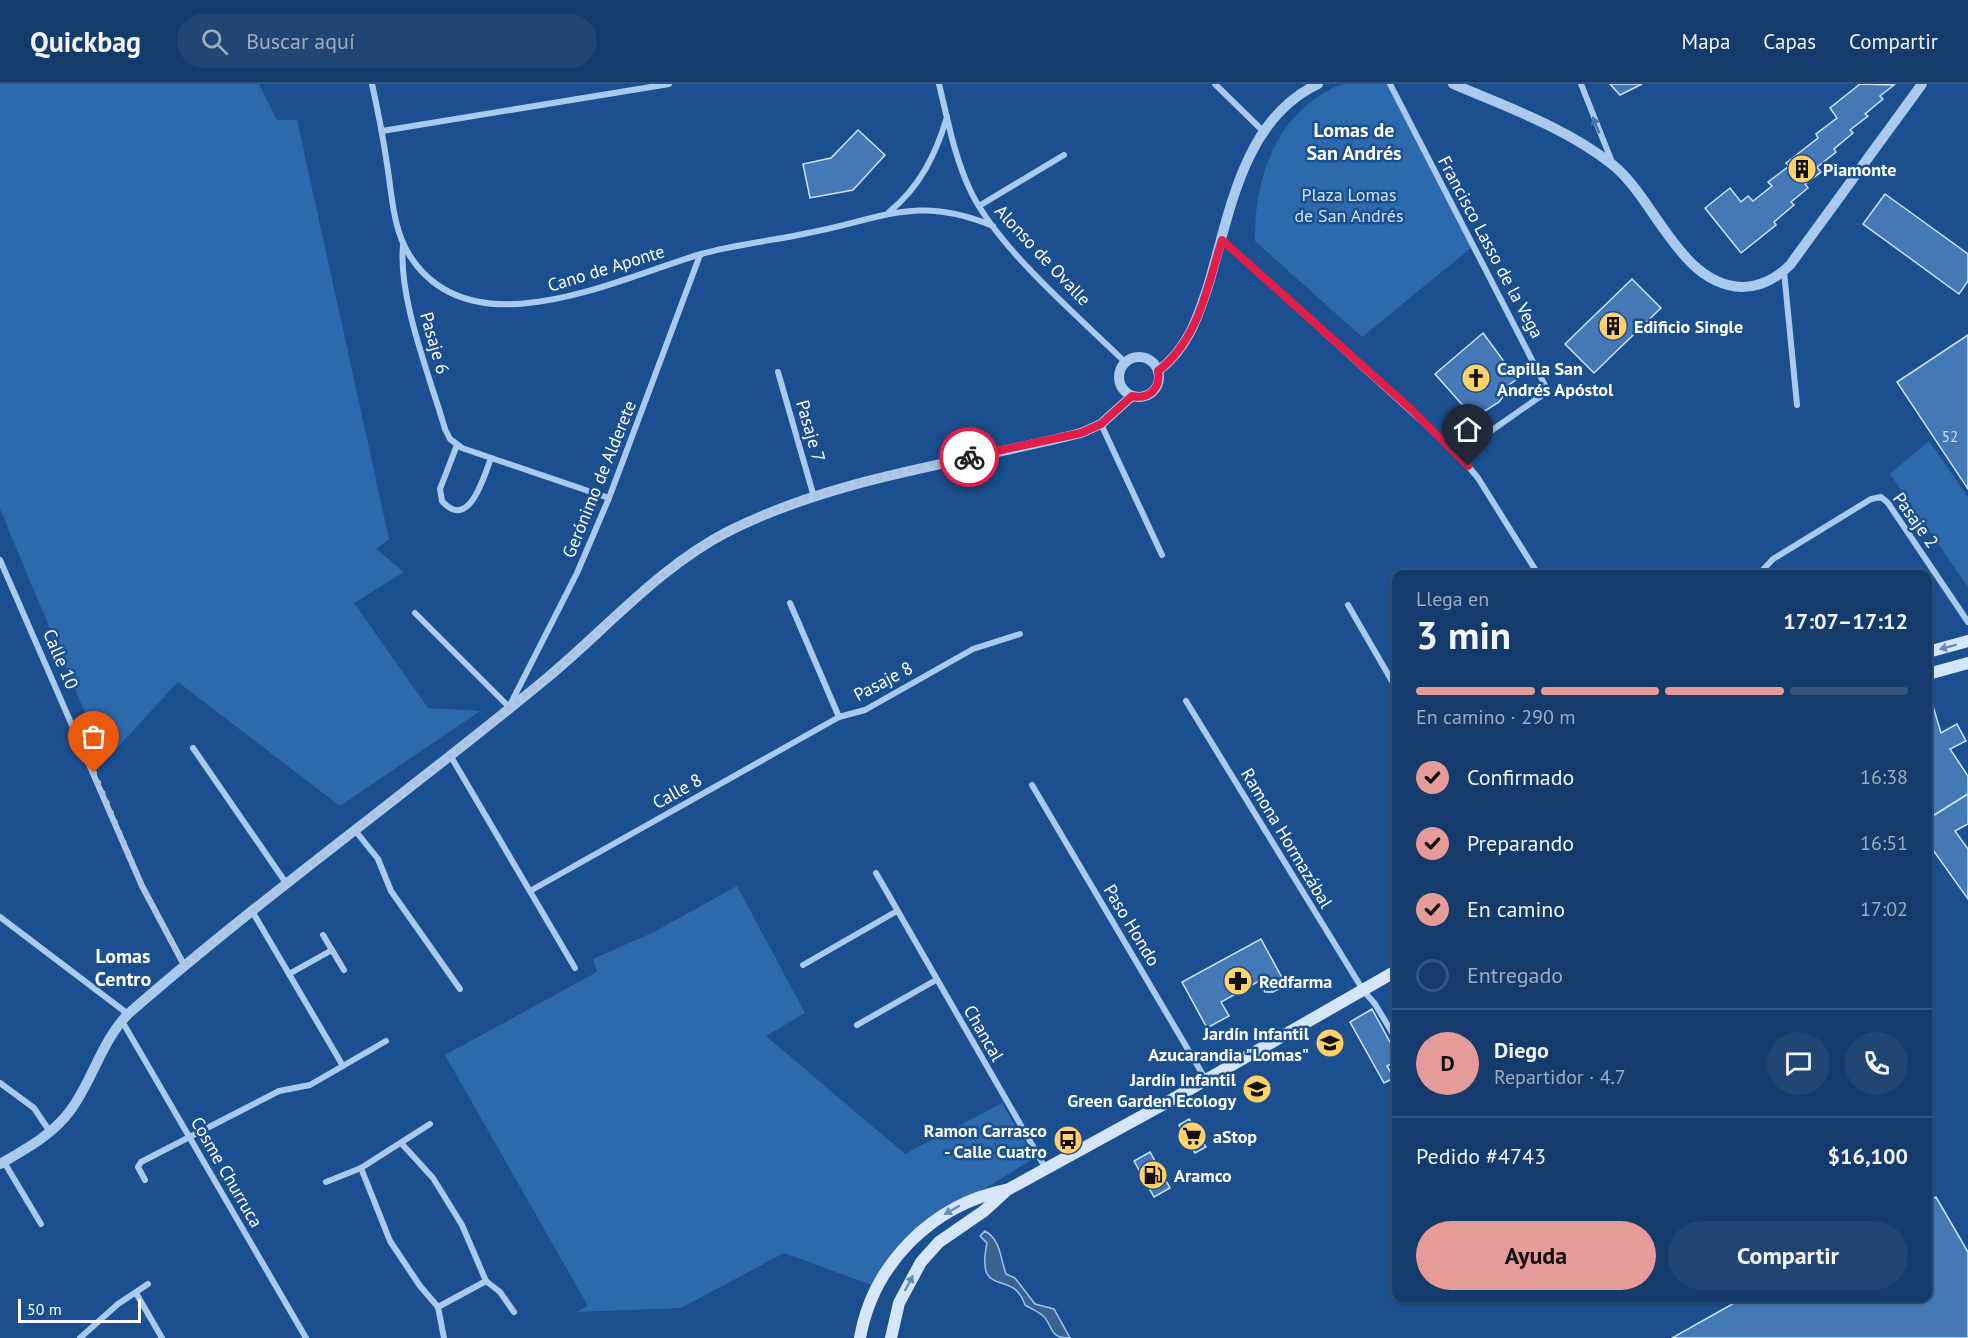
<!DOCTYPE html>
<html lang="es">
<meta charset="utf-8">
<style>
:root{--surface:#143b6b;--page:#214673;--text:#f1f3f6;--muted:#9dadc1;--line:#33557e;--accent:#e69b98}
body{margin:0;font-family:"PT Sans",sans-serif;background:var(--page);color:var(--text);height:100vh;display:flex;flex-direction:column;font-size:22px;white-space:nowrap}
*{box-sizing:border-box;margin:0}
p{font-size:20px;color:var(--muted)}
.icon{flex:none;width:33px;height:33px;fill:none;stroke:currentColor;stroke-width:2;stroke-linecap:round;stroke-linejoin:round}
.map{position:relative;flex:1;overflow:hidden}
.side{position:absolute;left:1392px;top:486px;width:540px;height:732px;display:flex;flex-direction:column;background:var(--surface);border-radius:12px;box-shadow:0 2px 4px #0004,0 0 0 2px var(--line)}
.side>*{flex:none}
.scale{position:absolute;left:18px;bottom:15px;width:123px;box-sizing:border-box;padding-left:6px;border:3px solid #fff;border-top:0;font-size:16px;line-height:21px;white-space:nowrap;color:#fff;-webkit-text-stroke:4px #1b4f8f;paint-order:stroke}
.pin{position:absolute;display:grid;place-items:center;width:51px;height:51px;color:#fff;margin:-62px -26px;border-radius:50% 50% 50% 0;rotate:-45deg;box-shadow:0 0 6px #0007}
.pin .icon{rotate:45deg}
.courier{position:absolute;display:grid;place-items:center;width:60px;height:60px;margin:-30px;border:4px solid #e11d48;border-radius:50%;background:#fff;color:#222;box-shadow:0 2px 8px #0007}
.overview em{font-style:normal;font-weight:800}
.overview div{display:flex;flex-direction:column-reverse}
.overview{display:flex;align-items:center;justify-content:space-between;height:102px;padding:0 24px}
h1{font-size:39px;font-weight:800;line-height:45px}
.bar{display:grid;grid-template-columns:repeat(4,1fr);gap:9px 6px;align-content:center;height:72px;padding:0 24px}
.bar i{height:8px;border-radius:4px;background:var(--line)}
.bar .selected{background:var(--accent)}
.bar p{grid-column:span 4}
.line{display:flex;align-items:center;gap:15px;padding:0 24px;border-top:2px solid var(--line)}
.line div{flex:1}
.round{display:grid;place-items:center;flex:none;width:63px;height:63px;border-radius:32px;background:var(--page)}
ol{padding:0 24px;list-style:none}
li{display:flex;align-items:center;gap:18px;height:66px}
li p{margin-inline-start:auto}
li .icon{padding:6px;border-radius:50%;background:var(--accent);color:#111;stroke-width:4}
li:last-child{color:var(--muted)}
li i{width:33px;height:33px;border:3px solid var(--line);border-radius:50%}
.cta{display:flex;gap:12px;margin-top:auto;padding:12px 24px}
.cta a{flex:1;height:69px;border-radius:36px;background:var(--accent);color:#111;font-size:24px;font-weight:800;line-height:69px;text-align:center}
.cta a+a{background:var(--page);color:var(--text)}
header{display:flex;align-items:center;gap:36px;box-sizing:border-box;height:84px;padding:0 30px;background:var(--surface);border-bottom:2px solid var(--line)}
header strong{font-size:28px}
nav{display:flex;gap:33px;margin-inline-start:auto;font-size:21px}
.search{width:420px;height:54px;background:var(--page);display:flex;align-items:center;gap:15px;box-sizing:border-box;padding:0 21px;border-radius:33px;color:var(--muted);font-size:22px}
.map>svg:first-child{display:block}
</style>
<header>
<strong>Quickbag</strong>
<div class="search"><svg class="icon" aria-label="search" viewBox="0 0 24 24"><circle cx="10" cy="10" r="6"/><path d="M15 15l6 6"/></svg>Buscar aquí</div>
<nav><a>Mapa</a><a>Capas</a><a>Compartir</a></nav>
</header>
<div class="map">
<svg width="1968" height="1254" viewBox="0 0 1968 1254">
<rect width="100%" height="100%" fill="#1b4f8f"/>
<g fill="#2e69ad">
<polygon points="0,0 259,0 277,36 297,36 389,455 376,465 404,488 354,519 428,624 480,627 340,722 178,598 105,677 0,425"/>
<path d="M1387 0 1471 164 1362 253 1255 157C1254 105 1270 45 1316 14 1324 9 1335 1 1345 0 1358 0 1373 0 1387 0Z"/>
<polygon points="1929,357 1968,413 1968,503 1890,390"/>
<polygon points="737,802 805,929 766,952 905,1070 1002,1019 1034,1074 935,1136 877,1203 784,1169 681,1224 576,1228 588,1222 445,971 597,888 593,875 654,848"/>
</g>
<path fill="#3c6290" stroke="#9cc4f0" stroke-width="1.5" d="M985 1147C1001 1156 1000 1174 1006 1190L1015 1194 1035 1220 1054 1225 1070 1254C1047 1254 1054 1241 1042 1231 1037 1227 1030 1224 1025 1221 1013 1183 975 1217 987 1159L980 1152Z"/>
<g fill="#4478b7" stroke="#cfe3fa" stroke-width="1.5">
<polygon points="1610,0 1642,0 1620,11"/>
<polygon points="1860,0 1894,1 1880,12 1883,15 1865,30 1868,32 1850,46 1853,49 1834,65 1836,68 1817,83 1821,88 1805,100 1808,104 1791,118 1794,121 1774,138 1776,141 1741,169 1705,124 1730,104 1741,118 1748,112 1753,117 1772,102 1768,98 1789,82 1786,79 1818,54 1816,50 1837,34 1830,24"/>
<polygon points="858,46 885,71 853,106 810,114 803,80 831,74"/>
<polygon points="1885,110 1968,170 1968,197 1959,210 1863,140"/>
<polygon points="1632,195 1661,224 1594,289 1565,260"/>
<polygon points="1483,249 1517,295 1502,306 1505,310 1499,318 1474,334 1435,290"/>
<polygon points="1968,251 1968,405 1897,298"/>
<polygon points="1933,622 1941,649 1957,640 1966,657 1950,665 1968,692 1968,710 1928,735 1928,623"/>
<polygon points="1968,710 1968,740 1955,747 1968,765 1968,815 1928,759 1928,735"/>
<polygon points="1261,855 1286,901 1273,908 1265,908 1259,897 1221,918 1229,932 1207,944 1182,898"/>
<polygon points="1372,925 1396,969 1396,977 1387,982 1394,994 1384,999 1350,938"/>
<polygon points="1189,1035 1206,1063 1195,1069 1179,1041"/>
<polygon points="1150,1068 1170,1104 1154,1113 1134,1077"/>
<polygon points="1936,1113 1968,1168 1968,1254 1672,1254 1743,1214 1928,1214 1928,1118"/>
</g>
<g fill="none" stroke-linecap="round" stroke-linejoin="round">
<g stroke="#a9c9ee" stroke-width="6">
<path d="M372 0C378 27 383 53 387 80 392 111 393 146 410 172 472 269 619 194 701 170 736 160 772 157 808 149 882 135 917 110 993 142"/>
<path d="M939 0C948 37 955 76 972 110 1001 167 1079 233 1126 279"/>
<polyline points="1215,0 1263,47"/>
<polyline points="1390,0 1548,307 1458,370"/>
<polyline points="1581,0 1612,78"/>
<polyline points="382,47 669,0"/>
<polyline points="979,122 1064,71"/>
<path d="M889 128C920 103 936 70 947 33"/>
<polyline points="1222,156 1458,370 1478,394 1538,490"/>
<path d="M403 162C398 214 430 293 445 345L450 355 462 364 609 414"/>
<polyline points="1784,187 1797,321"/>
<polyline points="778,288 814,413"/>
<polyline points="1101,340 1162,471"/>
<path d="M457 361 440 405 442 417C469 448 484 392 491 374"/>
<polyline points="0,476 142,802 184,881"/>
<polyline points="1759,490 1773,475 1871,415 1881,413 1888,419 1968,538"/>
<polyline points="790,519 839,633"/>
<polyline points="1348,521 1396,604"/>
<polyline points="415,529 509,623 577,489 609,414 700,171"/>
<polyline points="1186,617 1363,906 1375,920 1396,955"/>
<polyline points="193,664 286,799"/>
<polyline points="450,671 575,884"/>
<polyline points="1032,701 1206,996"/>
<polyline points="354,745 378,775 391,807 460,905"/>
<polyline points="876,789 1046,1085"/>
<polyline points="530,807 839,633 865,626 973,565 1020,550"/>
<polyline points="252,827 343,982"/>
<polyline points="0,833 128,930"/>
<polyline points="323,851 344,886"/>
<polyline points="803,881 897,827"/>
<polyline points="289,890 332,866"/>
<polyline points="122,937 306,1254"/>
<polyline points="857,941 936,896"/>
<polyline points="0,999 34,1024 50,1048"/>
<polyline points="402,1060 433,1094 462,1141 486,1197 500,1208 514,1228"/>
<polyline points="4,1078 41,1140"/>
<polyline points="361,1084 390,1157 420,1202 438,1223 444,1254"/>
<polyline points="145,1096 138,1083 141,1078 279,1007 310,1001 386,957"/>
<polyline points="326,1098 361,1084 430,1040"/>
<polyline points="136,1209 162,1254"/>
<polyline points="438,1223 486,1197"/>
<polyline points="80,1254 118,1220 148,1200"/>
</g>
<g stroke="#a9c9ee" stroke-width="10">
<path d="M1453 0C1507 23 1567 44 1613 81 1655 115 1680 201 1742 203 1761 203 1777 194 1790 181L1922 0"/>
<circle cx="1139" cy="293" r="20"/>
<path d="M1158 287C1187 265 1197 236 1208 202 1230 130 1242 36 1318 0"/>
<path d="M0 1080C26 1065 52 1051 70 1027 93 996 101 958 128 930 263 812 409 708 547 594 606 545 660 482 729 447 839 392 963 379 1081 349L1101 340 1132 312"/>
</g>
<g stroke="#d6e6fa" stroke-width="12">
<polyline points="1928,568 1968,557"/>
<polyline points="1928,590 1968,579"/>
<path d="M860 1254C873 1180 932 1121 1006 1106"/>
<polyline points="891,1254 899,1219 921,1178 939,1158 984,1127 1007,1106 1164,1020 1396,887"/>
</g>
</g>
<defs><path id="oneway-solid" d="M-6-.8H1V-3.2L6.5 0L1 3.2V.8H-6Z" transform="scale(1.5)"/></defs>
<use fill="#4674ac" href="#oneway-solid" transform="translate(1596 41) rotate(-112)"/>
<g fill="#668bba">
<use href="#oneway-solid" transform="translate(1948 563) rotate(165)"/>
<use href="#oneway-solid" transform="translate(952 1126) rotate(151)"/>
<use href="#oneway-solid" transform="translate(909 1199) rotate(-62)"/>
</g>
<g fill="none" stroke-linecap="round" stroke-linejoin="round">
<path stroke="#afc1d8" stroke-width="6" stroke-dasharray="0 10.8" d="M94 689 142 802 184 881C303 784 428 693 546 594 606 545 659 483 728 448 802 410 888 389 969 373"/>
<path stroke="#e11d48" stroke-width="8" d="M969 373 1081 349 1101 340 1132 312C1149 316 1161 304 1158 287 1199 255 1207 203 1222 156L1413 327 1468 382"/>
</g>
<defs>
<g id="building-disc" transform="scale(1.5)"><circle r="9.5" fill="#ffd166" stroke="#1b4f8f"/><path d="M-4-6H4V6H1V3H-1V6H-4ZM-2.5-4.3h1.7v1.8h-1.7ZM.8-4.3h1.7v1.8H.8ZM-2.5-1h1.7V.8h-1.7ZM.8-1h1.7V.8H.8Z" fill="#111"/></g>
<g id="church-disc" transform="scale(1.5)"><circle r="9.5" fill="#ffd166" stroke="#1b4f8f"/><path d="M-1.2-6h2.4v3.5h3.3v2.4h-3.3V6h-2.4V-.1h-3.3v-2.4h3.3Z" fill="#111"/></g>
<g id="pharmacy-disc" transform="scale(1.5)"><circle r="9.5" fill="#ffd166" stroke="#1b4f8f"/><path d="M-2-6h4v4h4v4h-4v4h-4v-4h-4v-4h4Z" fill="#111"/></g>
<g id="school-disc" transform="scale(1.5)"><circle r="9.5" fill="#ffd166" stroke="#1b4f8f"/><path d="M0-5L7-2L0 1L-7-2ZM-4 1L0 2.5L4 1V4Q0 6-4 4Z" fill="#111"/></g>
<g id="supermarket-disc" transform="scale(1.5)"><circle r="9.5" fill="#ffd166" stroke="#1b4f8f"/><path d="M-6-5.5h2.5l.6 2H6L4.5 2H-2.5L-4.4-4H-6ZM-1.5 3.2a1.3 1.3 0 1 0 .1 0ZM3 3.2a1.3 1.3 0 1 0 .1 0Z" fill="#111"/></g>
<g id="bus-disc" transform="scale(1.5)"><circle r="9.5" fill="#ffd166" stroke="#1b4f8f"/><path d="M-5-6H5V4H4V6H2V4H-2V6H-4V4H-5ZM-3.5-4V0h7V-4ZM-3.5 1.2v1.5H-2V1.2ZM2 1.2v1.5H3.5V1.2Z" fill="#111"/></g>
<g id="fuel-disc" transform="scale(1.5)"><circle r="9.5" fill="#ffd166" stroke="#1b4f8f"/><path d="M-5.5-6h7V0h2V4h1.3V-2.5L3-4.5l.8-.8L6-3V5H2.5V1h-1V6h-7ZM-4.2-4.7v3.2H.2V-4.7Z" fill="#111"/></g>
</defs>
<g fill-rule="evenodd">
<use href="#building-disc" x="1802" y="85"/>
<use href="#building-disc" x="1613" y="242"/>
<use href="#church-disc" x="1476" y="294"/>
<use href="#pharmacy-disc" x="1238" y="897"/>
<use href="#school-disc" x="1330" y="959"/>
<use href="#school-disc" x="1257" y="1005"/>
<use href="#supermarket-disc" x="1192" y="1052"/>
<use href="#bus-disc" x="1068" y="1056"/>
<use href="#fuel-disc" x="1153" y="1091"/>
</g>
<g text-anchor="middle" dominant-baseline="central" stroke-width="5" stroke-linejoin="round" paint-order="stroke">
<g font-size="15" fill="#d0dded">
<text x="1950" y="352">52</text>
</g>
<g font-size="18" font-weight="bold" fill="#fff" stroke="#1b4f8f" text-anchor="start">
<text x="1823" y="85">Piamonte</text>
<text x="1634" y="242">Edificio Single</text>
<text x="1497" y="284">Capilla San<tspan x="1497" dy="21">Andrés Apóstol</tspan></text>
<text x="1259" y="897">Redfarma</text>
<text x="1309" y="949" text-anchor="end">Jardín Infantil<tspan x="1309" dy="21">Azucarandia "Lomas"</tspan></text>
<text x="1236" y="995" text-anchor="end">Jardín Infantil<tspan x="1236" dy="21">Green Garden Ecology</tspan></text>
<text x="1047" y="1046" text-anchor="end">Ramon Carrasco<tspan x="1047" dy="21">- Calle Cuatro</tspan></text>
<text x="1213" y="1052">aStop</text>
<text x="1174" y="1091">Aramco</text>
</g>
<g font-size="18" fill="#cfe3fa" stroke="#1b4f8f">
<text x="1349" y="110">Plaza Lomas<tspan x="1349" dy="21">de San Andrés</tspan></text>
</g>
<g font-size="18" fill="#fff" stroke="#1b4f8f">
<text transform="translate(1491 163) rotate(62)">Francisco Lasso de la Vega</text>
<text transform="translate(1043 171) rotate(47)">Alonso de Ovalle</text>
<text transform="translate(606 184) rotate(-17)">Cano de Aponte</text>
<text transform="translate(435 259) rotate(74)">Pasaje 6</text>
<text transform="translate(811 347) rotate(74)">Pasaje 7</text>
<text transform="translate(599 395) rotate(-68)">Gerónimo de Alderete</text>
<text transform="translate(1916 436) rotate(54)">Pasaje 2</text>
<text transform="translate(61 575) rotate(67)">Calle 10</text>
<text transform="translate(883 597) rotate(-28)">Pasaje 8</text>
<text transform="translate(677 707) rotate(-29)">Calle 8</text>
<text transform="translate(1287 754) rotate(59)">Ramona Hormazábal</text>
<text transform="translate(1132 841) rotate(59)">Paso Hondo</text>
<text transform="translate(984 949) rotate(60)">Chancal</text>
<text transform="translate(227 1088) rotate(60)">Cosme Churruca</text>
</g>
<g font-size="20" font-weight="bold" fill="#fff" stroke="#1b4f8f">
<text x="1354" y="46">Lomas de<tspan x="1354" dy="23">San Andrés</tspan></text>
<text x="123" y="872">Lomas<tspan x="123" dy="23">Centro</tspan></text>
</g>
</g>
</svg>
<div class="scale">50 m</div>
<div class="pin" style="left:94px;top:689px;background:#ea580c"><svg class="icon" aria-label="bag" viewBox="0 0 24 24"><path d="M5 8h14l-1 12H6zM9 8a3 3 0 0 1 6 0"/></svg></div>
<div class="pin" style="left:1468px;top:382px;background:#1f2937"><svg class="icon" aria-label="home" viewBox="0 0 24 24"><path d="M3 11l9-7 9 7M6 9v11h12V9"/></svg></div>
<div class="courier" style="left:969px;top:373px"><svg class="icon" aria-label="bike" viewBox="0 0 24 24"><circle cx="6" cy="16" r="4"/><circle cx="18" cy="16" r="4"/><path d="M6 16l4-8h5l3 8M10 8l3 8H6M13 5h3"/></svg></div>
<section class="side">
<div class="overview"><div><h1>3 min</h1><p>Llega en</p></div><em>17:07–17:12</em></div>
<div class="bar"><i class="selected"></i><i class="selected"></i><i class="selected"></i><i></i><p>En camino · 290 m</p></div>
<ol>
<li><svg class="icon" aria-label="check" viewBox="0 0 24 24"><path d="M5 12l5 5 9-10"/></svg>Confirmado<p>16:38</p></li>
<li><svg class="icon" aria-label="check" viewBox="0 0 24 24"><path d="M5 12l5 5 9-10"/></svg>Preparando<p>16:51</p></li>
<li><svg class="icon" aria-label="check" viewBox="0 0 24 24"><path d="M5 12l5 5 9-10"/></svg>En camino<p>17:02</p></li>
<li><i></i>Entregado</li>
</ol>
<div class="line" style="height:108px"><b class="round" style="background:var(--accent);color:#111">D</b><div><b>Diego</b><p>Repartidor · 4.7</p></div><a class="round"><svg class="icon" aria-label="chat" viewBox="0 0 24 24"><path d="M4 5h16v11H9l-5 4z"/></svg></a><a class="round"><svg class="icon" aria-label="phone" viewBox="0 0 24 24"><path d="M5 4h4l2 5-3 2q2 4 5 5l2-3 5 2v4C11 20 4 13 5 4z"/></svg></a></div>
<div class="line" style="height:78px"><div>Pedido #4743</div><b>$16,100</b></div>
<div class="cta"><a>Ayuda</a><a>Compartir</a></div>
</section>
</div>
